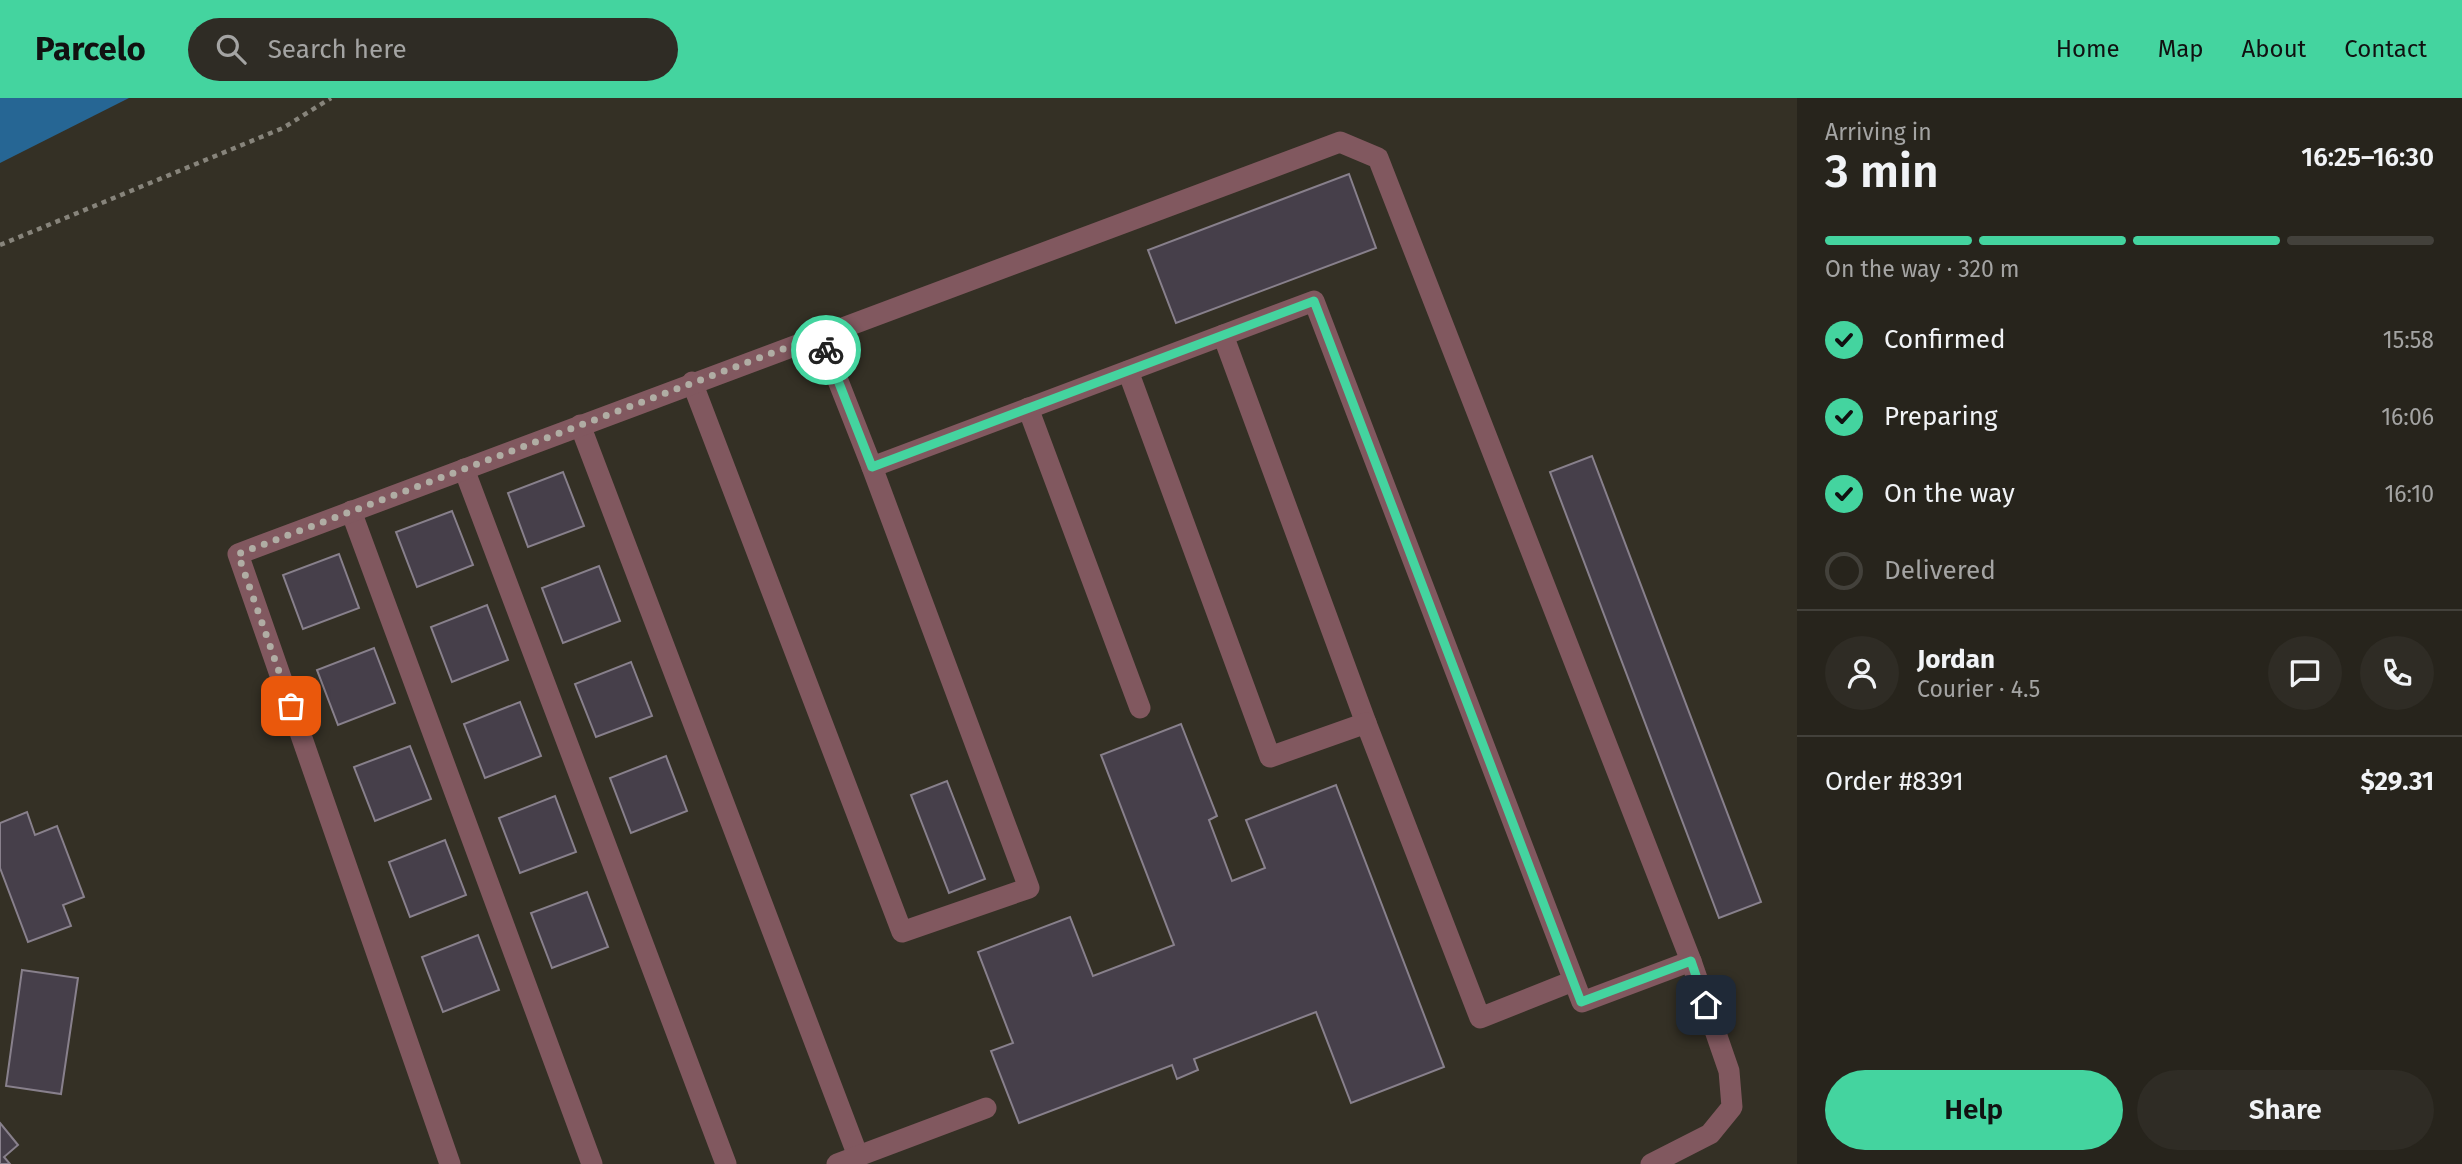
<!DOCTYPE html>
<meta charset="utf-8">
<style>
:root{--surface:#27241c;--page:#2f2c25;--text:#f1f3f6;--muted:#a4a4a3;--line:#43413b;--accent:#44d49f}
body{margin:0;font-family:"Fira Sans",sans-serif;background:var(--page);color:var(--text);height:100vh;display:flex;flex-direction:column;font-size:26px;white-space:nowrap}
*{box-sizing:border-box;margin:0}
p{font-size:23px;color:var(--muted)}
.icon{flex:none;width:38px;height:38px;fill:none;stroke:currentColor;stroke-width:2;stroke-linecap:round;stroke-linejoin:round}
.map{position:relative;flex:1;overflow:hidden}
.panel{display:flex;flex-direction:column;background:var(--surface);width:665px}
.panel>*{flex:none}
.pin{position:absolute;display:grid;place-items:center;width:60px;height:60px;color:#fff;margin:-30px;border-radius:14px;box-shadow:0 4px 10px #0006}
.courier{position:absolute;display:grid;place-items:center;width:70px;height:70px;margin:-35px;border:5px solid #44d49f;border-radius:50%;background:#fff;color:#222;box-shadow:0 2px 9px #0007}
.summary em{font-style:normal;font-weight:600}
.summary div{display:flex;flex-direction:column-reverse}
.summary{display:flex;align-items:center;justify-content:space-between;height:119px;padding:0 28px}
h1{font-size:46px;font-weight:600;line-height:52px}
.bar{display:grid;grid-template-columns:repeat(4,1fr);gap:10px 7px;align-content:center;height:84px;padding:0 28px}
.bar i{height:9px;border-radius:5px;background:var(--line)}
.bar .current{background:var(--accent)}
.bar p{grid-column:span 4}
.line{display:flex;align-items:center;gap:18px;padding:0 28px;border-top:2px solid var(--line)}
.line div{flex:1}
.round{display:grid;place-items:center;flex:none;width:74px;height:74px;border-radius:37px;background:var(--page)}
ol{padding:0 28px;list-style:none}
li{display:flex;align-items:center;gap:21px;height:77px}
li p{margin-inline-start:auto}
li .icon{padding:7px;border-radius:50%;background:var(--accent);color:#111;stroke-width:4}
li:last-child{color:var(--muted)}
li i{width:38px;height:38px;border:4px solid var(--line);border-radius:50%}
.primary-button{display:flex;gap:14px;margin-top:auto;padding:14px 28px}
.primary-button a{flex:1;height:80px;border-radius:42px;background:var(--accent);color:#111;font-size:28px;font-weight:600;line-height:80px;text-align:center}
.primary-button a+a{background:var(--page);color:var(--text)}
header{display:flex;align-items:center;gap:42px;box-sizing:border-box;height:98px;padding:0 35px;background:var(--accent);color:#111}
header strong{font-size:33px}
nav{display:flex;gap:38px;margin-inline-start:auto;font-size:24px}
.search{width:490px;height:63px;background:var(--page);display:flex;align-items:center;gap:18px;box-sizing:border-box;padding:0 24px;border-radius:38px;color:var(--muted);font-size:26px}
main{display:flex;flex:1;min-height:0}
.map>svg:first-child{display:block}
</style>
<header>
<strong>Parcelo</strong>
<div class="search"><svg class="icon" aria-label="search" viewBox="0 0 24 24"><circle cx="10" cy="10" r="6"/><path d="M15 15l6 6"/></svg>Search here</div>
<nav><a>Home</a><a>Map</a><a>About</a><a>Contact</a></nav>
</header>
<main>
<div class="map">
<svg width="1797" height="1066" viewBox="0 0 1797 1066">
<rect width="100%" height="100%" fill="#343025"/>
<polygon fill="#266694" points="0,0 129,0 0,65"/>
<g fill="#463f4a" stroke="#88808c" stroke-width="2">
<polygon points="1349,76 1376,150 1176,225 1148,152"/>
<polygon points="1592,358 1761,804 1719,820 1550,374"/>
<polygon points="563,374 584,428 528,449 508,395"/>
<polygon points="452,413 473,467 417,489 396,434"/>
<polygon points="339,456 359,510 303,531 283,477"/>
<polygon points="599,468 620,523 563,545 542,490"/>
<polygon points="487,507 508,562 452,584 431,529"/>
<polygon points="374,550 395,605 338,627 317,572"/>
<polygon points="631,564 652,618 596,639 575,586"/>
<polygon points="520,604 541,658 485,680 464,626"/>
<polygon points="1181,626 1217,718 1209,722 1232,783 1265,770 1246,722 1336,687 1444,969 1351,1005 1316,914 1194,961 1198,972 1177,981 1172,967 1019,1025 991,953 1013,945 978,854 1070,819 1093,878 1174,847 1101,657"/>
<polygon points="410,648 431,701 375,723 354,669"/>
<polygon points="666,658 687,713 631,735 610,680"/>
<polygon points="947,683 985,781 949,795 911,697"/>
<polygon points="555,698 576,754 520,775 499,720"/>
<polygon points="27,714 35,737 57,728 84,799 63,807 71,828 28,844 0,770 0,725"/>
<polygon points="445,742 466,797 410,819 389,764"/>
<polygon points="587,794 608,849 552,870 531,815"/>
<polygon points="478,837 499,892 443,914 422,859"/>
<polygon points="22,872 78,880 61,996 6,988"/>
<polygon points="0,1025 18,1047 4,1059 10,1066 0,1066"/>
</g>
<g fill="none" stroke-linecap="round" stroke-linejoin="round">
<polyline stroke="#87847b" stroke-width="4.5" stroke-dasharray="5 5" stroke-linecap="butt" points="0,147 283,30 331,0"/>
<g stroke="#81585f" stroke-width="21">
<polyline points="820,237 872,369 1314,203 1582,904 1691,863"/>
<polyline points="1223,237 1366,625"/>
<polyline points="1128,273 1270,659 1366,625 1480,920 1573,883"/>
<polyline points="692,284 902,834 1029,790 872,369"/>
<polyline points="1028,310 1140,610"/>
<polyline points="580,327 858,1058"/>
<polyline points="464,371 726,1066"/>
<polyline points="351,413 592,1066"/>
<polyline points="450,1066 238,456 1340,44 1378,60 1691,863 1729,973 1732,1009 1710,1036 1651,1066"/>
<polyline points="837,1066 986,1010"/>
</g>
</g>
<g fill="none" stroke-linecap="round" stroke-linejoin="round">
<polyline stroke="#b0ada4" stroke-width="7" stroke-dasharray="0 12.6" points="291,608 238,456 820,237 826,252"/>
<polyline stroke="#44d49f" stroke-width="9" points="826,252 872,369 1314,203 1581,904 1691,863 1706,907"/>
</g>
</svg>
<div class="pin" style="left:291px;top:608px;background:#ea580c"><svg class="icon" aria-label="bag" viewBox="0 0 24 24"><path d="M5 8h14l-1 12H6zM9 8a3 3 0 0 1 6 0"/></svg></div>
<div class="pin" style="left:1706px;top:907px;background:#1f2937"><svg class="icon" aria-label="home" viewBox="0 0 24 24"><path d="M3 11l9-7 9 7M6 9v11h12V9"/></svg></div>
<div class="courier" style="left:826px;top:252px"><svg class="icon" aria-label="bike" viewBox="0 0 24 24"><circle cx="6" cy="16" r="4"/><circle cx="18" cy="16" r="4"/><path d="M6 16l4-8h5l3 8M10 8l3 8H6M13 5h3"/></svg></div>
</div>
<section class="panel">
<div class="summary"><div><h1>3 min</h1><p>Arriving in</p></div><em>16:25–16:30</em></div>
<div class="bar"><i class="current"></i><i class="current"></i><i class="current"></i><i></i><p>On the way · 320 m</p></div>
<ol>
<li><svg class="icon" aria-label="check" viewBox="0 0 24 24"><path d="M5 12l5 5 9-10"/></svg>Confirmed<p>15:58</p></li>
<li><svg class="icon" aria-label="check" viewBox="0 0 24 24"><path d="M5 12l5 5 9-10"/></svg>Preparing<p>16:06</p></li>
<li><svg class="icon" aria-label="check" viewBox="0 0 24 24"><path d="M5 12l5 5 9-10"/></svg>On the way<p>16:10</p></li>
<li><i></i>Delivered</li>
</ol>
<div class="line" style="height:126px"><a class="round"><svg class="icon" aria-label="person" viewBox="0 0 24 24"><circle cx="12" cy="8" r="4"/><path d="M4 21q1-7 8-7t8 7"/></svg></a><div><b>Jordan</b><p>Courier · 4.5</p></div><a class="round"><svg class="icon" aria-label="chat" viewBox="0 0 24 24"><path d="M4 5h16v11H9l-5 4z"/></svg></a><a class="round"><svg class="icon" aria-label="phone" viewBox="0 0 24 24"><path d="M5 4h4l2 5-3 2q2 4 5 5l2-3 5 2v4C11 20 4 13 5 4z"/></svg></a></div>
<div class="line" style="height:91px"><div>Order #8391</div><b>$29.31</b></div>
<div class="primary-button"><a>Help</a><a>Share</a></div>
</section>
</main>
